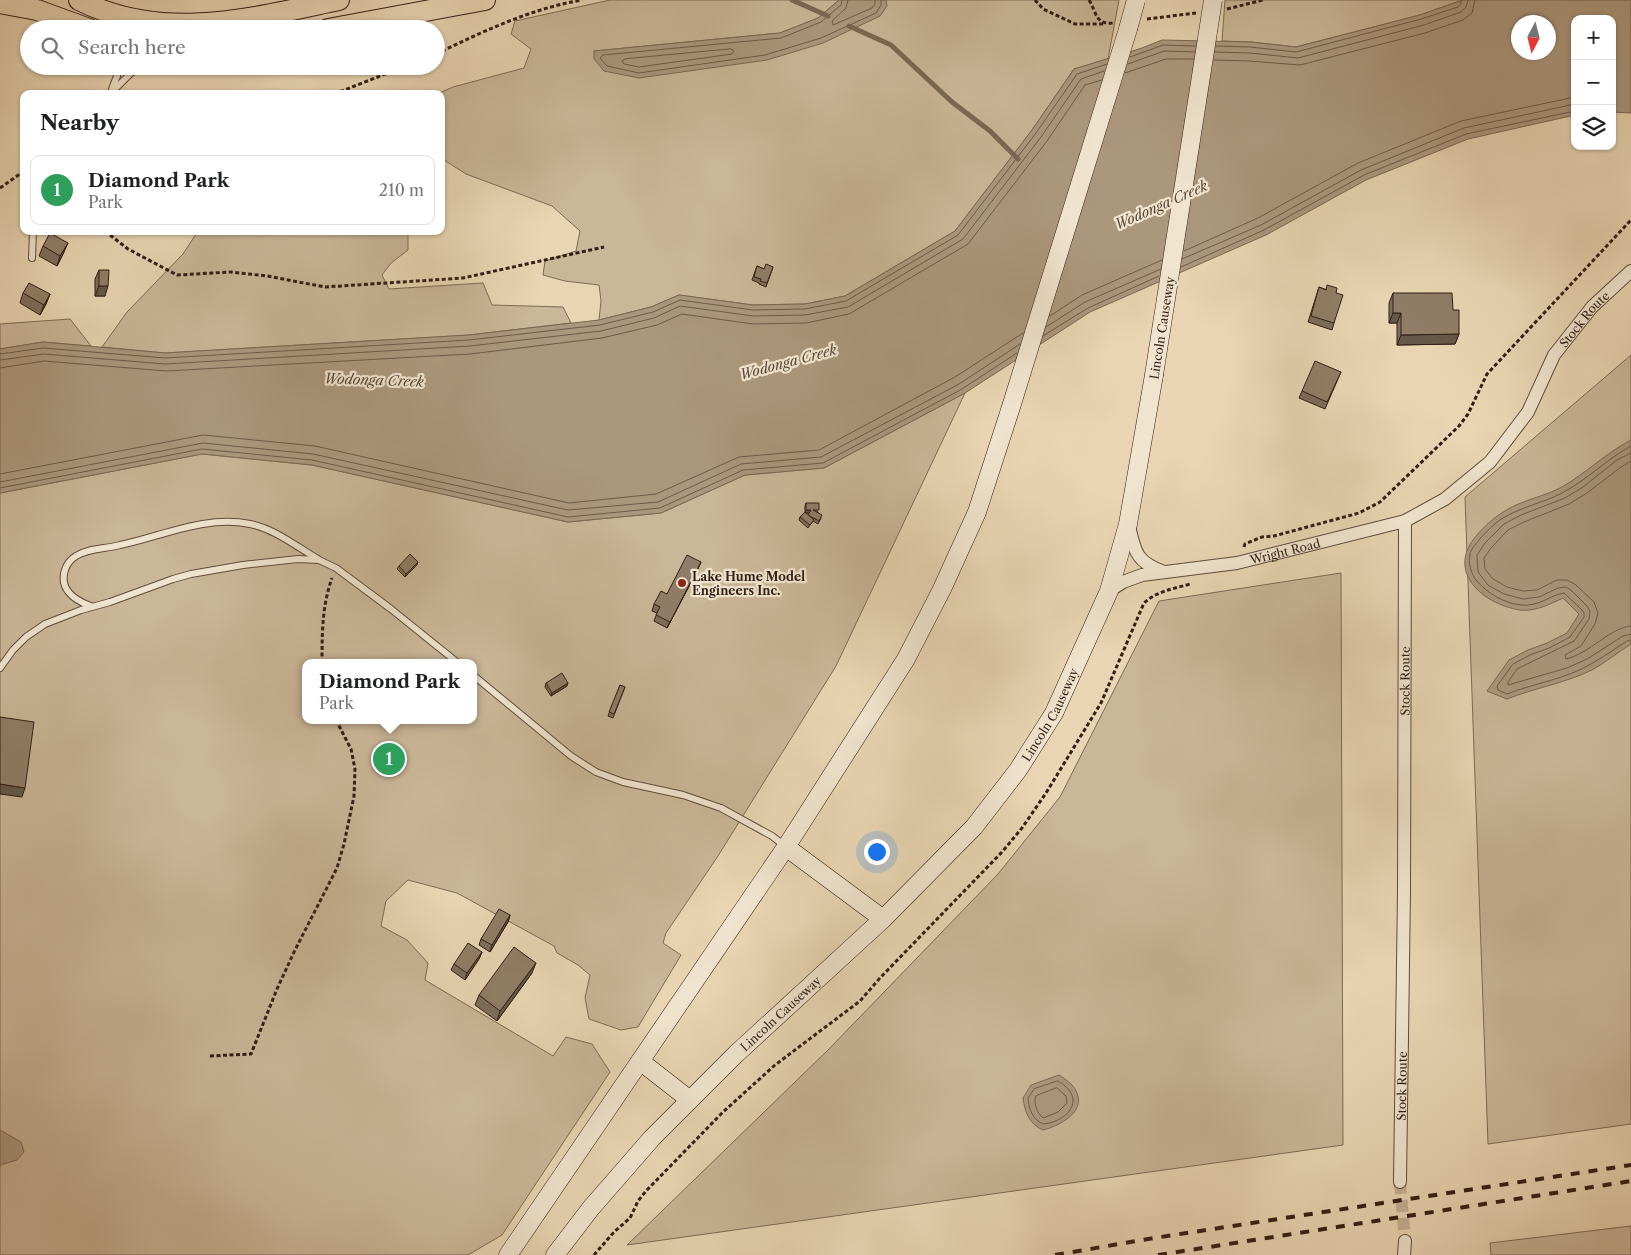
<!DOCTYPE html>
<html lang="en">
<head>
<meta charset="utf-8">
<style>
  :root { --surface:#fff; --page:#f6f6f6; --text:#202124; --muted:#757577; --line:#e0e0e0; --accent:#ea580c }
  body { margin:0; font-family:"Libre Caslon Text",serif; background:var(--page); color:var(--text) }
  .controls { position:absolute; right:15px; top:15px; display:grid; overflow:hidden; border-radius:10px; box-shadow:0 1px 4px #0004 }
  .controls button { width:45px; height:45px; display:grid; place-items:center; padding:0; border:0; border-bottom:1px solid var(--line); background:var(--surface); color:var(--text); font:25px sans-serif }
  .compass { position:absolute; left:1511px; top:15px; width:45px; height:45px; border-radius:50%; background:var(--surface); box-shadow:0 1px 4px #0004; rotate:187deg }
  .you { position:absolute; left:876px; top:851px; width:18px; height:18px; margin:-12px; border:4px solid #fff; border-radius:50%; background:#1a73e8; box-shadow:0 0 0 8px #1a73e833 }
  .badge { display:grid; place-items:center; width:32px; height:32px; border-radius:50%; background:var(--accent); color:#fff; font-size:16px; font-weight:700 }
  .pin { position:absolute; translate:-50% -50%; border:2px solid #fff; box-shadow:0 1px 5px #0006 }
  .popup { position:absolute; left:302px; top:659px; width:175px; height:65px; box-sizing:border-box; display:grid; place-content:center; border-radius:10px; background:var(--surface); filter:drop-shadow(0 1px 4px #0005); font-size:16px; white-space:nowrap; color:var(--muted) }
  .popup b { font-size:19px; color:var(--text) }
  .popup::after { content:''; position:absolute; left:50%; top:100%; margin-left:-10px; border:10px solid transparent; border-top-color:var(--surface) }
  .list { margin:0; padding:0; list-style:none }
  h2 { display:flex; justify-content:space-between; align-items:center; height:65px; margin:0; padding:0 20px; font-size:21px }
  h2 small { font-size:16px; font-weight:400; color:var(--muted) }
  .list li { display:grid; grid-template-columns:32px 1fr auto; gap:15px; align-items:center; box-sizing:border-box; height:70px; margin:0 10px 10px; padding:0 10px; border:1px solid var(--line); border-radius:10px }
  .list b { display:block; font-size:19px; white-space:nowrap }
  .list p { margin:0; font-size:16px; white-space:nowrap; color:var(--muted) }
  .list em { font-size:16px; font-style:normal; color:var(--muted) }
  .icon { flex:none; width:28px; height:28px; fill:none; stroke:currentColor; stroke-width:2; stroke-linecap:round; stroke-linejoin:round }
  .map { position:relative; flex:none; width:1631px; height:1255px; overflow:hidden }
  .search { position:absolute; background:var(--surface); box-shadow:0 1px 4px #0004; left:20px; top:20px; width:425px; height:55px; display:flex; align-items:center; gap:12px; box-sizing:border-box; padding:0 18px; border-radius:28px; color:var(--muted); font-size:19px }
  .panel { position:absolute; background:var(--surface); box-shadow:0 1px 4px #0004; left:20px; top:90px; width:425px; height:145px; border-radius:10px }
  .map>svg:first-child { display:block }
  .green { fill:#cab698; stroke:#7e6a56; fill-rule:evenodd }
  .water { fill:#ab977d; stroke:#7b6753; fill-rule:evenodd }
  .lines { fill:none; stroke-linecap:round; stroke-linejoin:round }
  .shore { stroke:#6e5a49; stroke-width:1 }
  .stream { stroke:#7b6753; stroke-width:5 }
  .minor-tunnel { stroke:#c4b093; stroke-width:12; stroke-dasharray:12 6; stroke-linecap:butt }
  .service-casing { stroke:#604c3c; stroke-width:8 }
  .minor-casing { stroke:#604c3c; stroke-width:14 }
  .secondary-casing { stroke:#321e15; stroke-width:19 }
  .primary-casing { stroke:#321e15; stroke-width:22 }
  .path { stroke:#321e15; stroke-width:3; stroke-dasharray:4 2.5; stroke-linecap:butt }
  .service { stroke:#f1e4ce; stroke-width:6 }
  .minor { stroke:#f1e4ce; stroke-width:12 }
  .secondary { stroke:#f1e4ce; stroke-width:18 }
  .primary { stroke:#e9d5b3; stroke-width:20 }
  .rail { stroke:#321e15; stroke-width:4; stroke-dasharray:9 9; stroke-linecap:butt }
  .secondary-bridge-casing { stroke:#321e15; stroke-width:19; stroke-linecap:butt }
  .secondary-bridge { stroke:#f1e4ce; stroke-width:18 }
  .wall { fill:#7d6c59; stroke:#321e15 }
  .shaded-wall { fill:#665848; stroke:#321e15 }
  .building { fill:#917d67; stroke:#321e15 }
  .poi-dot { fill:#8f2418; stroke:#f1e4ce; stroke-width:2 }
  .labels { text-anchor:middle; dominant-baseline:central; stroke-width:4.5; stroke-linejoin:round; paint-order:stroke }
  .street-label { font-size:12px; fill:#321e15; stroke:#f1e4ce }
  .poi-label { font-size:12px; font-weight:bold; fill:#321e15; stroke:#f1e4ce; text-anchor:start }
  .water-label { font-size:14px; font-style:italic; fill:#5c4839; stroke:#f1e4ce }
</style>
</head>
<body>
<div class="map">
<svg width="1631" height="1255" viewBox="0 0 1631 1255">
  <rect width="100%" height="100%" fill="#e9d5b3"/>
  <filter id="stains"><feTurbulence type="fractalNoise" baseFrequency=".004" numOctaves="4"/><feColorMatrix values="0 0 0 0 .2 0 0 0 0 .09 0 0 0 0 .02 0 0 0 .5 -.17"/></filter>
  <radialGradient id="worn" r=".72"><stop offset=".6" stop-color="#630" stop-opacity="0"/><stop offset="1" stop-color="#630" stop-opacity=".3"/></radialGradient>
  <g class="green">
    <polygon points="610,0 839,0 818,18 780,33 594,51 639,78 886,6 886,0 1119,0 1108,59 1074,69 1032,130 955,231 845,296 805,304 753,305 679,295 651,307 599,320 601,301 599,285 565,281 543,275 545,261 576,251 580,231 552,206 466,174 441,158 441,94 437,94 453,87 524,68 531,49 511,34 515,21"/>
    <polygon points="1225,0 1463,0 1420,15 1296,47 1251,42 1222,41"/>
    <polygon points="198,231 407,231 408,233 408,250 391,263 382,275 389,289 483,283 492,305 563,307 571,323 469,335 165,353 102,347 127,312 183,254"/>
    <polygon points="70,319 91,346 43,342 0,349 0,324"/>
    <polygon points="1631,355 1631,1124 1488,1144 1465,497"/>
    <path d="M965 393 836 666 718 856 666 933 663 943 681 955 638 1027 621 1030 589 1019 585 998 590 975 578 965 557 953 554 946 457 893 408 880 386 901 381 926 407 940 428 963 425 980 553 1056 566 1037 592 1044 610 1072 502 1235 468 1255H0V493L202 454 312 465 568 522 661 513 745 475 824 468ZM305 663H473V720H305Z"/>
    <polygon points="1341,573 1343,1145 627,1245 829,1049 998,874 1060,797 1159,601"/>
    <polygon points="1631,1226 1631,1255 1491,1255 1490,1243"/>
  </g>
  <g class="water">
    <polygon points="839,0 886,0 887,6 880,16 823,43 767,60 639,78 604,71 594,59 594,51 780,33 818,18"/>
    <path d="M1463 0H1631V113L1612 112V19H1575V115L1468 139 1366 180 1266 235 1090 312 965 393 824 468 745 475 661 513 568 522 312 465 202 454 0 493V349L43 342 165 353 469 335 599 320 651 307 679 295 753 305 805 304 845 296 955 231 1032 130 1074 69 1142 48 1162 40 1251 42 1296 47 1420 15ZM1518 22H1548V52H1518Z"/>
    <path d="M1631 440V644C1618 652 1605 663 1592 670 1565 683 1535 688 1507 699L1487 691 1509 660 1528 650 1547 643 1567 633 1579 614 1563 598C1550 604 1535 612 1520 610 1482 604 1445 571 1477 535 1488 522 1501 512 1516 505 1531 498 1548 495 1562 487 1586 473 1606 453 1631 440Z"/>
    <path d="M1059 1075C1065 1079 1073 1084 1076 1091 1087 1111 1060 1126 1043 1130 1029 1124 1025 1112 1023 1098L1031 1085Z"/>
    <polygon points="0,1130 21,1142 24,1152 17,1160 0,1165"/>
  </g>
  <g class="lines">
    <g class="shore">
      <polyline points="842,0 841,5 821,22 781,38 603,55 600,58 607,66 639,73 765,55 821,38 876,13 881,5 881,0"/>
      <polyline points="848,0 846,8 832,21 833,25 872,8 875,4 875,0"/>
      <polyline points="1216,46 1250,47 1296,52 1421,19 1458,7 1461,4 1461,0"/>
      <polygon points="731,49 734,51 732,54 639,67 624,64 622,61 625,59"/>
      <polyline points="1215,52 1250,53 1298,58 1424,25 1461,12 1466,7 1468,0"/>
      <polyline points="1130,57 1163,45 1196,46"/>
      <polyline points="1214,60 1249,61 1300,65 1425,33 1463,20 1472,13 1475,0"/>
      <polyline points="1128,64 1164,51 1195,52"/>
      <polyline points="1125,73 1166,59 1194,59"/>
      <polyline points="1184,251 1258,218 1358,163 1461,121 1575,97"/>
      <polyline points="1182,259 1261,225 1361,170 1464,128 1575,104"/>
      <polyline points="1181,267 1264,230 1364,175 1466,134 1575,111"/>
      <polyline points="1050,316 1082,295 1162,260"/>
      <polyline points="1046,327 1085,302 1161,269"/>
      <polyline points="1043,336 1088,308 1159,276"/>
      <polyline points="0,354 43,348 165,358 469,340 600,325 653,312 680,300 753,310 805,309 846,301 958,235 1036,133 1077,74 1107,64"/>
      <polyline points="0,360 44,354 165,364 470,346 601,331 654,318 680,306 753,316 805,315 848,307 963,239 1041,137 1081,79 1104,71"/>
      <polyline points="0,368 44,361 166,371 470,354 602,338 657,325 682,314 753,324 806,323 849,314 968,244 1047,141 1085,85 1102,80"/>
      <path d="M1631 446C1607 459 1587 480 1562 493 1543 503 1521 507 1503 518 1494 523 1472 545 1470 554 1468 562 1471 574 1476 580 1487 593 1503 603 1521 605 1539 607 1550 595 1564 593L1582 610 1584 613V617L1570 637 1549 648 1530 655 1513 664 1497 686 1498 690 1507 694C1535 683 1566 679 1591 664 1603 657 1615 649 1627 641L1631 640"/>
      <polyline points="1631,453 1617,460 1583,487 1565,498 1521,515 1504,524 1485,543 1477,555 1478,572 1488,585 1504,594 1523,599 1539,597 1558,588 1566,587 1572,591 1587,606 1590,611 1589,619 1574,641 1517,669 1508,682 1508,685 1567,668 1587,659 1623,636 1631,634"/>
      <path d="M1631 461 1621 467 1587 493 1569 504 1524 522 1508 530 1491 548 1484 558 1485 569 1493 579 1507 587 1523 591 1537 590 1557 580H1567L1576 585 1594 602 1598 613 1595 624 1581 646 1565 655 1566 659C1589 654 1611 627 1631 626"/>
      <polyline points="0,474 203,435 315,446 569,503 656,494 739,457 819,450 955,377 1023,333"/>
      <polyline points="0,482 203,443 313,454 568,510 658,502 741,464 821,457 959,384 1020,344"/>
      <polyline points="0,488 202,449 312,460 568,517 660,508 743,470 823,463 962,389 1017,353"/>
      <path d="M1058 1081C1088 1098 1068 1122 1043 1124 1032 1119 1029 1109 1028 1098L1034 1089Z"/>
      <path d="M1057 1088 1066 1096 1067 1103 1058 1112 1043 1118C1037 1113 1033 1103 1036 1096Z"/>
    </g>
    <g class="stream">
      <polyline points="792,0 828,16"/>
      <polyline points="849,26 891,45 952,102 990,131 1018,159"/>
    </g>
    <polyline class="minor-tunnel" points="1400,1182 1405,1241"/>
    <defs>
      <g id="service">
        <polyline points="112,89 117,76 118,66"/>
        <polyline points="110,94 131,73 143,66"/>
        <polyline points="32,258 33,231"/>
        <path d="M91 606C81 603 69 596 65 586 61 575 66 562 76 556 88 548 106 549 120 545 163 536 205 515 250 524 275 529 297 547 318 559"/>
        <polyline points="0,668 13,650 26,637 45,624 81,610 110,602 173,579 191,574 243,565 298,559 319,560 336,568 391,609 458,663"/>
        <polyline points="473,675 571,756 596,772 623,782 683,795 721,808 772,836 785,846"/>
      </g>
      <g id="minor">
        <path d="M1129 526C1135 552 1136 562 1164 572"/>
        <path id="s1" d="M1109 591 1123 582 1142 575 1237 563 1405 521 1445 499 1490 462 1528 412 1554 355 1592 307 1631 271"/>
        <path id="s2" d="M1400 1182 1404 891 1405 521"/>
        <polyline points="1404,1255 1405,1241"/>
      </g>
      <g id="secondary">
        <polyline points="786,847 883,919"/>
        <polyline points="640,1061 690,1100"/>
        <polyline points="508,1255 786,847 906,659 942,589 977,512 1011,407 1128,29"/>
        <path id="s3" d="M555 1255 591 1208 652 1138 736 1054 883 919 974 827 1018 770 1054 713 1109 591 1128 524 1154 375"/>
      </g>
      <g id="primary">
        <path d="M79 0C163 43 252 18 339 0"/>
        <polyline points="0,3 37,10 89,29"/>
        <polyline points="328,29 485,0"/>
      </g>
    </defs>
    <use href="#service" class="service-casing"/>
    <use href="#minor" class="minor-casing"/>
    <use href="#secondary" class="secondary-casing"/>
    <use href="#primary" class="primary-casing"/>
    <g class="path">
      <polyline points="1035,0 1043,9 1075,24 1105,24"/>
      <path d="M1089 0C1097 13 1095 25 1114 23"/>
      <polyline points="1227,9 1263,0"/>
      <polyline points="1147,19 1196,13"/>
      <path d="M436 54C484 31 530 9 582 0"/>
      <polyline points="334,94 406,66"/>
      <polyline points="0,188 24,171"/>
      <polyline points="105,231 128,249 177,275 231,272 267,276 325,287 463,278 604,247"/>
      <polyline points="1244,547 1245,544 1262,537 1274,536 1359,513 1380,502 1459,426 1468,414 1487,374 1631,220"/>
      <path d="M322 663C322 633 322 606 332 578"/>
      <polyline points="210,1056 251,1054 277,989 295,950 337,868 344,844 354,796 355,769 351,749 336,720"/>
      <path d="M594 1255 614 1232 630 1218 638 1201 646 1191 722 1113 775 1065 860 1001 880 978 1002 852 1022 828 1046 793 1101 703 1144 603C1157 591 1173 589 1190 584"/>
    </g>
    <use href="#service" class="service"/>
    <use href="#minor" class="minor"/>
    <use href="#secondary" class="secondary"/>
    <use href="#primary" class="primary"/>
    <g class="rail">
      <polyline points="1055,1255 1154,1238 1631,1165"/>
      <polyline points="1158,1255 1631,1181"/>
    </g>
    <defs>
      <g id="secondary-bridge">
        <polyline points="1128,29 1136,0"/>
        <polyline points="1154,375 1213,0"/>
      </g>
    </defs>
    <use href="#secondary-bridge" class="secondary-bridge-casing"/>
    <use href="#secondary-bridge" class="secondary-bridge"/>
  </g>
  <g class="wall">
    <polygon points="43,246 64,252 57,266 39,256"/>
    <polygon points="757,266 764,269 773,267 766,287 759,284 759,283 752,280"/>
    <polygon points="99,270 105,296 95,296 95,279"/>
    <polygon points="1319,287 1336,293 1334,323 1332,330 1308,322"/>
    <polygon points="23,293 50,294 46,304 40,315 20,303"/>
    <polygon points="1393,293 1453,310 1459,334 1455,344 1397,345 1397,323 1389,323 1389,303"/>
    <polygon points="1341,372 1325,409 1299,398 1302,391"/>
    <polygon points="806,503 818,512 821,518 818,524 813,521 808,528 799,520 800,517 805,512 805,506"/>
    <polygon points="417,565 405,577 397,569 399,566"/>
    <polygon points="698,569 667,628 654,621 657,613 652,611 654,604"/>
    <polygon points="546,683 567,686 551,696 545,687"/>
    <polygon points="620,685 625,687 613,718 608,716"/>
    <polygon points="510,915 508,922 490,952 479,945 481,939"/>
    <polygon points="482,952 479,959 465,980 451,970 454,964"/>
    <polygon points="532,973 497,1021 475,1005 479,995"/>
  </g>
  <g class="shaded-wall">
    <polygon points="68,243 64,252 57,266 60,256"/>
    <polygon points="99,286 108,286 105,296 95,296"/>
    <polygon points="50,294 46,304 40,315 44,305"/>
    <polygon points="1393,313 1401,313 1397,323 1389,323"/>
    <polygon points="1459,334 1455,344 1397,345 1401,335"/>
    <polygon points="806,510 811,510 810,513 805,513"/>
    <polygon points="418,562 417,565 405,577 406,574"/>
    <polygon points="701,562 698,569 667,628 670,622"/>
    <polygon points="568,683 567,686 551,696 552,693"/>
    <polygon points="0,784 25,788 22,797 0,794"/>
    <polygon points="510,915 508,922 490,952 492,945"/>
    <polygon points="482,952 479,959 465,980 467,973"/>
    <polygon points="536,963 532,973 497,1021 500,1011"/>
  </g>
  <g class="building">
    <polygon points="50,233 68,243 60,256 43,246"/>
    <polygon points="766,264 773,267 767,283 760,281 761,279 754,277 757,266 764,269"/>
    <polygon points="99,270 109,270 108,286 99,286"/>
    <polygon points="29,283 50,294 44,305 23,293"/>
    <polygon points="1327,285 1337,288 1336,293 1343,295 1334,323 1311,316 1319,287 1326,290"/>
    <polygon points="1393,293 1452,293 1453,310 1459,310 1459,334 1401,335 1401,313 1393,313"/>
    <polygon points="1315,361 1341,372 1327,402 1302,391"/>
    <polygon points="806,503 819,503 819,510 813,510 822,515 819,521 808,515 811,510 806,510"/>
    <polygon points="805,512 814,520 810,525 800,517"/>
    <polygon points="410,554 418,562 406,574 399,566"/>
    <polygon points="687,555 701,562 670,622 656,615 660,607 654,604 661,591 667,594"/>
    <polygon points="562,673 568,683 552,693 546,683"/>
    <polygon points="620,685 625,687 614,714 609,712"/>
    <polygon points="0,717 34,722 25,788 0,784"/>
    <polygon points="499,909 510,915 492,945 481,939"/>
    <polygon points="468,943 482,952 467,973 454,964"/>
    <polygon points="514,947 536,963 500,1011 479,995"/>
  </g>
  <circle class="poi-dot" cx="682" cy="583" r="5"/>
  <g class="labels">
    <g class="street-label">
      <text stroke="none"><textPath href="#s1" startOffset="582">Stock Route</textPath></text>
      <text transform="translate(1162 328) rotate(-81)">Lincoln Causeway</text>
      <text stroke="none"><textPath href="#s1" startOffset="182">Wright Road</textPath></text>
      <text stroke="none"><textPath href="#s2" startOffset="501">Stock Route</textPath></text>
      <text stroke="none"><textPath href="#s3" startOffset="736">Lincoln Causeway</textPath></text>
      <text stroke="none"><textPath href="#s3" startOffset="331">Lincoln Causeway</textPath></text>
      <text stroke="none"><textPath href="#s2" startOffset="96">Stock Route</textPath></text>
    </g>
    <g class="poi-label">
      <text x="692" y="576">Lake Hume Model<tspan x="692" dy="14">Engineers Inc.</tspan></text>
    </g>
    <g class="water-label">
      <text transform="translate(1161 205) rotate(-24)">Wodonga Creek</text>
      <text transform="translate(788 362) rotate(-15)">Wodonga Creek</text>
      <text transform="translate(374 380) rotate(2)">Wodonga Creek</text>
    </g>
  </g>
  <rect width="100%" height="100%" filter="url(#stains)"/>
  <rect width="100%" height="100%" fill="url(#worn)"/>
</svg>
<div class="controls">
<button>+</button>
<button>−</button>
<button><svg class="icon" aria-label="layers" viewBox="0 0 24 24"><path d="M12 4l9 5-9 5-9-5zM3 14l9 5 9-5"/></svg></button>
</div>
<svg class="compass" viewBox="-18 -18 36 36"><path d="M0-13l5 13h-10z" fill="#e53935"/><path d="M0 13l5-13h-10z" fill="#757577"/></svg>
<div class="you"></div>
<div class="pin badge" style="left:389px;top:759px;background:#2e9e5b">1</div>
<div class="popup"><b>Diamond Park</b>Park</div>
<div class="search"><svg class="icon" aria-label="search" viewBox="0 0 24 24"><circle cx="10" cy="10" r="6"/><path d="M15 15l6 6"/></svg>Search here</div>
<section class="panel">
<h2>Nearby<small></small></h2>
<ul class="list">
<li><span class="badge" style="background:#2e9e5b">1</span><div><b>Diamond Park</b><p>Park</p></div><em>210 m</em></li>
</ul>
</section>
</div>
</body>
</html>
